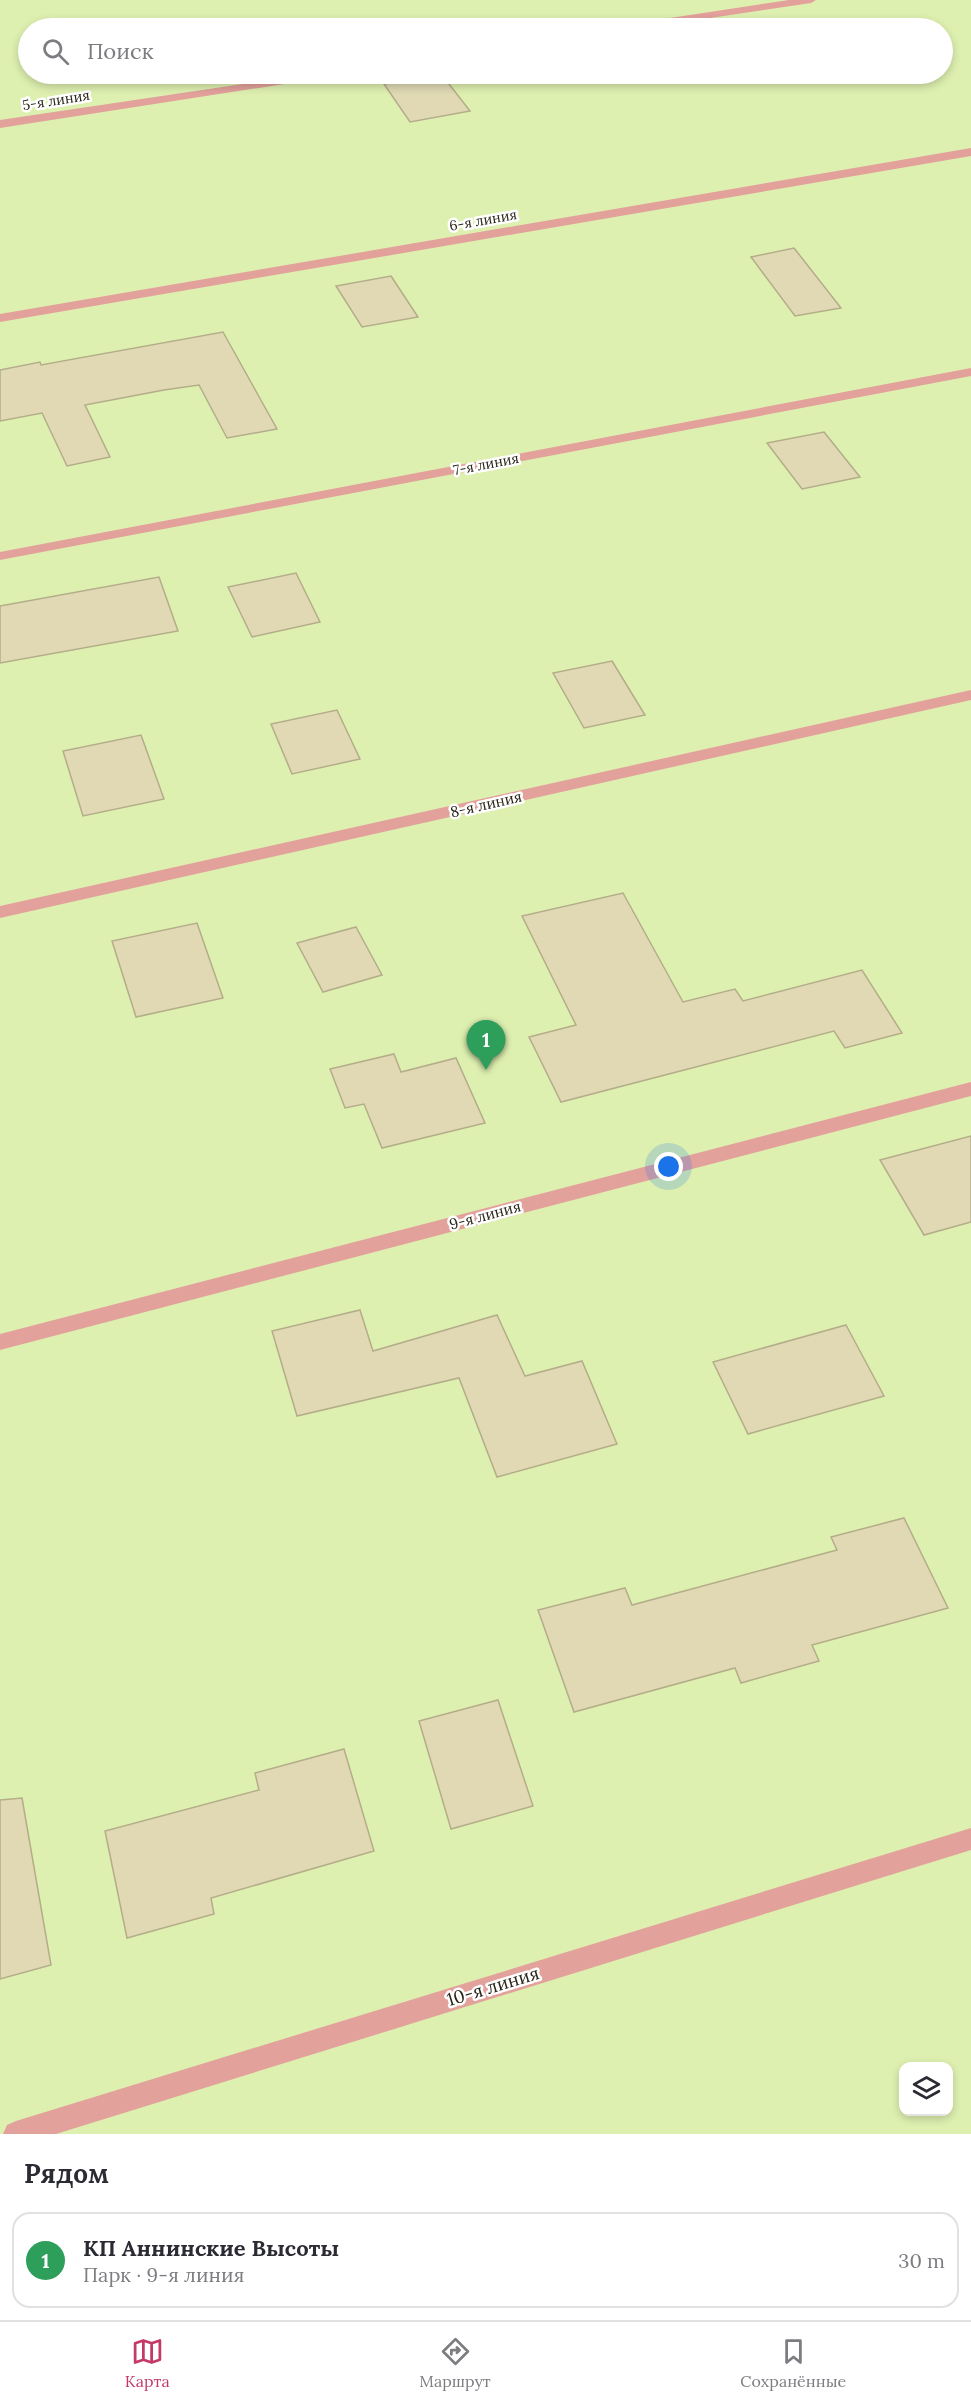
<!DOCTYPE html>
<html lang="ru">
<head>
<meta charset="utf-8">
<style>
  :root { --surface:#fff; --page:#f7f7f7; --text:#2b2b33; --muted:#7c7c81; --line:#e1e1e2; --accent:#c4386a }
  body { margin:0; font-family:Lora,serif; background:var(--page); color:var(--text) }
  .controls { position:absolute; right:18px; bottom:18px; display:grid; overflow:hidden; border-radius:12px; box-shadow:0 3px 9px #0003 }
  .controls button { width:54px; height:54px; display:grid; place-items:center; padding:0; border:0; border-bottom:2px solid var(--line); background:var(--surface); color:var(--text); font:30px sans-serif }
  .you { position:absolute; left:669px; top:1167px; width:21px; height:21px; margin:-15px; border:4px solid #fff; border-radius:50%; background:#1a73e8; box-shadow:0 0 0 9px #1a73e833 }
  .badge { display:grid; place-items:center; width:39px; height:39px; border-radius:50%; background:var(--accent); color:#fff; font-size:20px; font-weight:700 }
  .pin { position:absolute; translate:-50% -50px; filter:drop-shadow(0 2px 3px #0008) }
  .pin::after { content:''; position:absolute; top:32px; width:21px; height:18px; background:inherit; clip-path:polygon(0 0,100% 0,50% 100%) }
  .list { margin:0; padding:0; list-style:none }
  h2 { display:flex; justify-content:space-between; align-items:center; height:78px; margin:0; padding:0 24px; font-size:26px }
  h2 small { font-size:20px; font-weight:400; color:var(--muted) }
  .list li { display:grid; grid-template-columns:39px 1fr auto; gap:18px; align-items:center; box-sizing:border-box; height:96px; margin:0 12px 12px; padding:0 12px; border:2px solid var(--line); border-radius:18px }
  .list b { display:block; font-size:22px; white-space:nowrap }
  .list p { margin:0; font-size:20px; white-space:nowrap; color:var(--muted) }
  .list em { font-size:20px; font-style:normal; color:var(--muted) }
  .icon { flex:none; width:33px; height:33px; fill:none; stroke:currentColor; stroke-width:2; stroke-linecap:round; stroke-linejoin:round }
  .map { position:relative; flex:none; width:971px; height:2134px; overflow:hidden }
  .search { position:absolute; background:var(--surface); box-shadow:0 3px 9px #0003; left:18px; right:18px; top:18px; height:66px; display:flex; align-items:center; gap:15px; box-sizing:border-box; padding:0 21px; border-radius:33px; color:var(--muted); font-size:22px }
  .sheet { height:186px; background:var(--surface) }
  nav { display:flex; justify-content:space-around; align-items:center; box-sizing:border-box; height:84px; border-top:2px solid var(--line); background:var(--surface); font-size:16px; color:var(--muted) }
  nav a { display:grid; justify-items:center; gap:3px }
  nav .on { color:var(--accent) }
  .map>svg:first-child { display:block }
  .green { fill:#def0b0; fill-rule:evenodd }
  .building { fill:#e0d9b4; stroke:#b4ad89; stroke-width:1.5 }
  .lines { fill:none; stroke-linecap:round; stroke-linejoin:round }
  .minor { fill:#e3a19c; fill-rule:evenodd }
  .labels { text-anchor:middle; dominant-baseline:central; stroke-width:5; stroke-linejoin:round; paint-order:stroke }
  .far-street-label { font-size:14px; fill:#292618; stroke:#fff }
  .street-label { font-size:15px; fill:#292618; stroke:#fff }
  .near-street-label { font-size:18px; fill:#292618; stroke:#fff }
</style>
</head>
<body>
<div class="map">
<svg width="971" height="2134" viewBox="0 0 971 2134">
  <rect width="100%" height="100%" fill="#fdf9e2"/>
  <path class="green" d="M0 0H971V2134H0ZM28 28H942V74H28ZM904 2066H948V2112H904Z"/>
  <g class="building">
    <polygon points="442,75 470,111 410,122 384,84"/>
    <polygon points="794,248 841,308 795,316 751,257"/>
    <polygon points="391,276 418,317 362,327 336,286"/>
    <polygon points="223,332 277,429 227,438 199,385 164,390 85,405 110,457 67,466 42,413 0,421 0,370 40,362 41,365"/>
    <polygon points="824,432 860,477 802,489 767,443"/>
    <polygon points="296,573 320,622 252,637 228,587"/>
    <polygon points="159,577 178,631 0,663 0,606"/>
    <polygon points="612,661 645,715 584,728 553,673"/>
    <polygon points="337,710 360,759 292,774 271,724"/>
    <polygon points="141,735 164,799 83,816 63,751"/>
    <polygon points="623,893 683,1002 735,989 743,1001 862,970 902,1033 845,1048 834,1031 561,1102 529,1037 576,1025 522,916"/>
    <polygon points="197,923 223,998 136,1017 112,941"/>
    <polygon points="356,927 382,975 323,992 297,943"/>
    <polygon points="394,1054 401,1072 456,1058 485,1123 382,1148 364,1104 345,1108 330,1069"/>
    <polygon points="971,1136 971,1222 924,1235 880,1160"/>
    <polygon points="360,1310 373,1351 497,1315 525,1376 582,1361 617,1444 497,1477 459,1378 297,1416 272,1331"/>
    <polygon points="846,1325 884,1396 748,1434 713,1362"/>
    <polygon points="904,1518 948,1608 812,1645 819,1661 741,1683 735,1668 574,1712 538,1610 625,1588 632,1605 837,1550 831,1537"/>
    <polygon points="498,1700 533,1806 451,1829 419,1721"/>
    <polygon points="344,1749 374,1851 211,1898 214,1914 127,1938 105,1831 259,1790 255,1773"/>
    <polygon points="22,1798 51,1965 0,1979 0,1800"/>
  </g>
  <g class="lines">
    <g class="minor">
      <polygon points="789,0 816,0 811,3 643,28 618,28 624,25"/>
      <polygon points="310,74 335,74 329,77 0,128 0,120"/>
      <polygon points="971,148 971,156 0,322 0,314"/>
      <polygon points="971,368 971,376 0,560 0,552"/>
      <polygon points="971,690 971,700 0,918 0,906"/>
      <polygon points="971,1082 971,1096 0,1350 0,1334"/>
      <polygon points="971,1828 971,1850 56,2134 3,2134 7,2125 16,2121"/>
    </g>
  </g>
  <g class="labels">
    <g class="far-street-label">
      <text transform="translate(56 100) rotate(-9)">5-я линия</text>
      <text transform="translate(483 220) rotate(-10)">6-я линия</text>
      <text transform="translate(486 464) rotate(-11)">7-я линия</text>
    </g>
    <g class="street-label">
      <text transform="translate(486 804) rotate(-13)">8-я линия</text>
      <text transform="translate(485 1215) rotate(-15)">9-я линия</text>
    </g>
    <g class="near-street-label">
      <text transform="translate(493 1986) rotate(-17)">10-я линия</text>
    </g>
  </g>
</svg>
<div class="controls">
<button><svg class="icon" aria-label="layers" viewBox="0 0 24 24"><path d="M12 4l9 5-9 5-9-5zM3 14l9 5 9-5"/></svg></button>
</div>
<div class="you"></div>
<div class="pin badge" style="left:486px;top:1070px;background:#2e9e5b">1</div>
<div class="search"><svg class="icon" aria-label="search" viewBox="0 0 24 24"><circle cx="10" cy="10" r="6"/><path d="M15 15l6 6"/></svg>Поиск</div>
</div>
<section class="sheet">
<h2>Рядом<small></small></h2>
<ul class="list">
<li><span class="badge" style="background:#2e9e5b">1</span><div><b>КП Аннинские Высоты</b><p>Парк · 9-я линия</p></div><em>30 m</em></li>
</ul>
</section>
<nav>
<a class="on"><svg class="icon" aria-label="map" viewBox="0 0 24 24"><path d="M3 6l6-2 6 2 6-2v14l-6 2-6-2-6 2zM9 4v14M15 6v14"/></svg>Карта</a>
<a><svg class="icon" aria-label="directions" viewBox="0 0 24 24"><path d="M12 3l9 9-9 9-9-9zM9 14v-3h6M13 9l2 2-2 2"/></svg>Маршрут</a>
<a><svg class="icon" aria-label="saved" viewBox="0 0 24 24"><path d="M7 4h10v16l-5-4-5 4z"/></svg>Сохранённые</a>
</nav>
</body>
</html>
